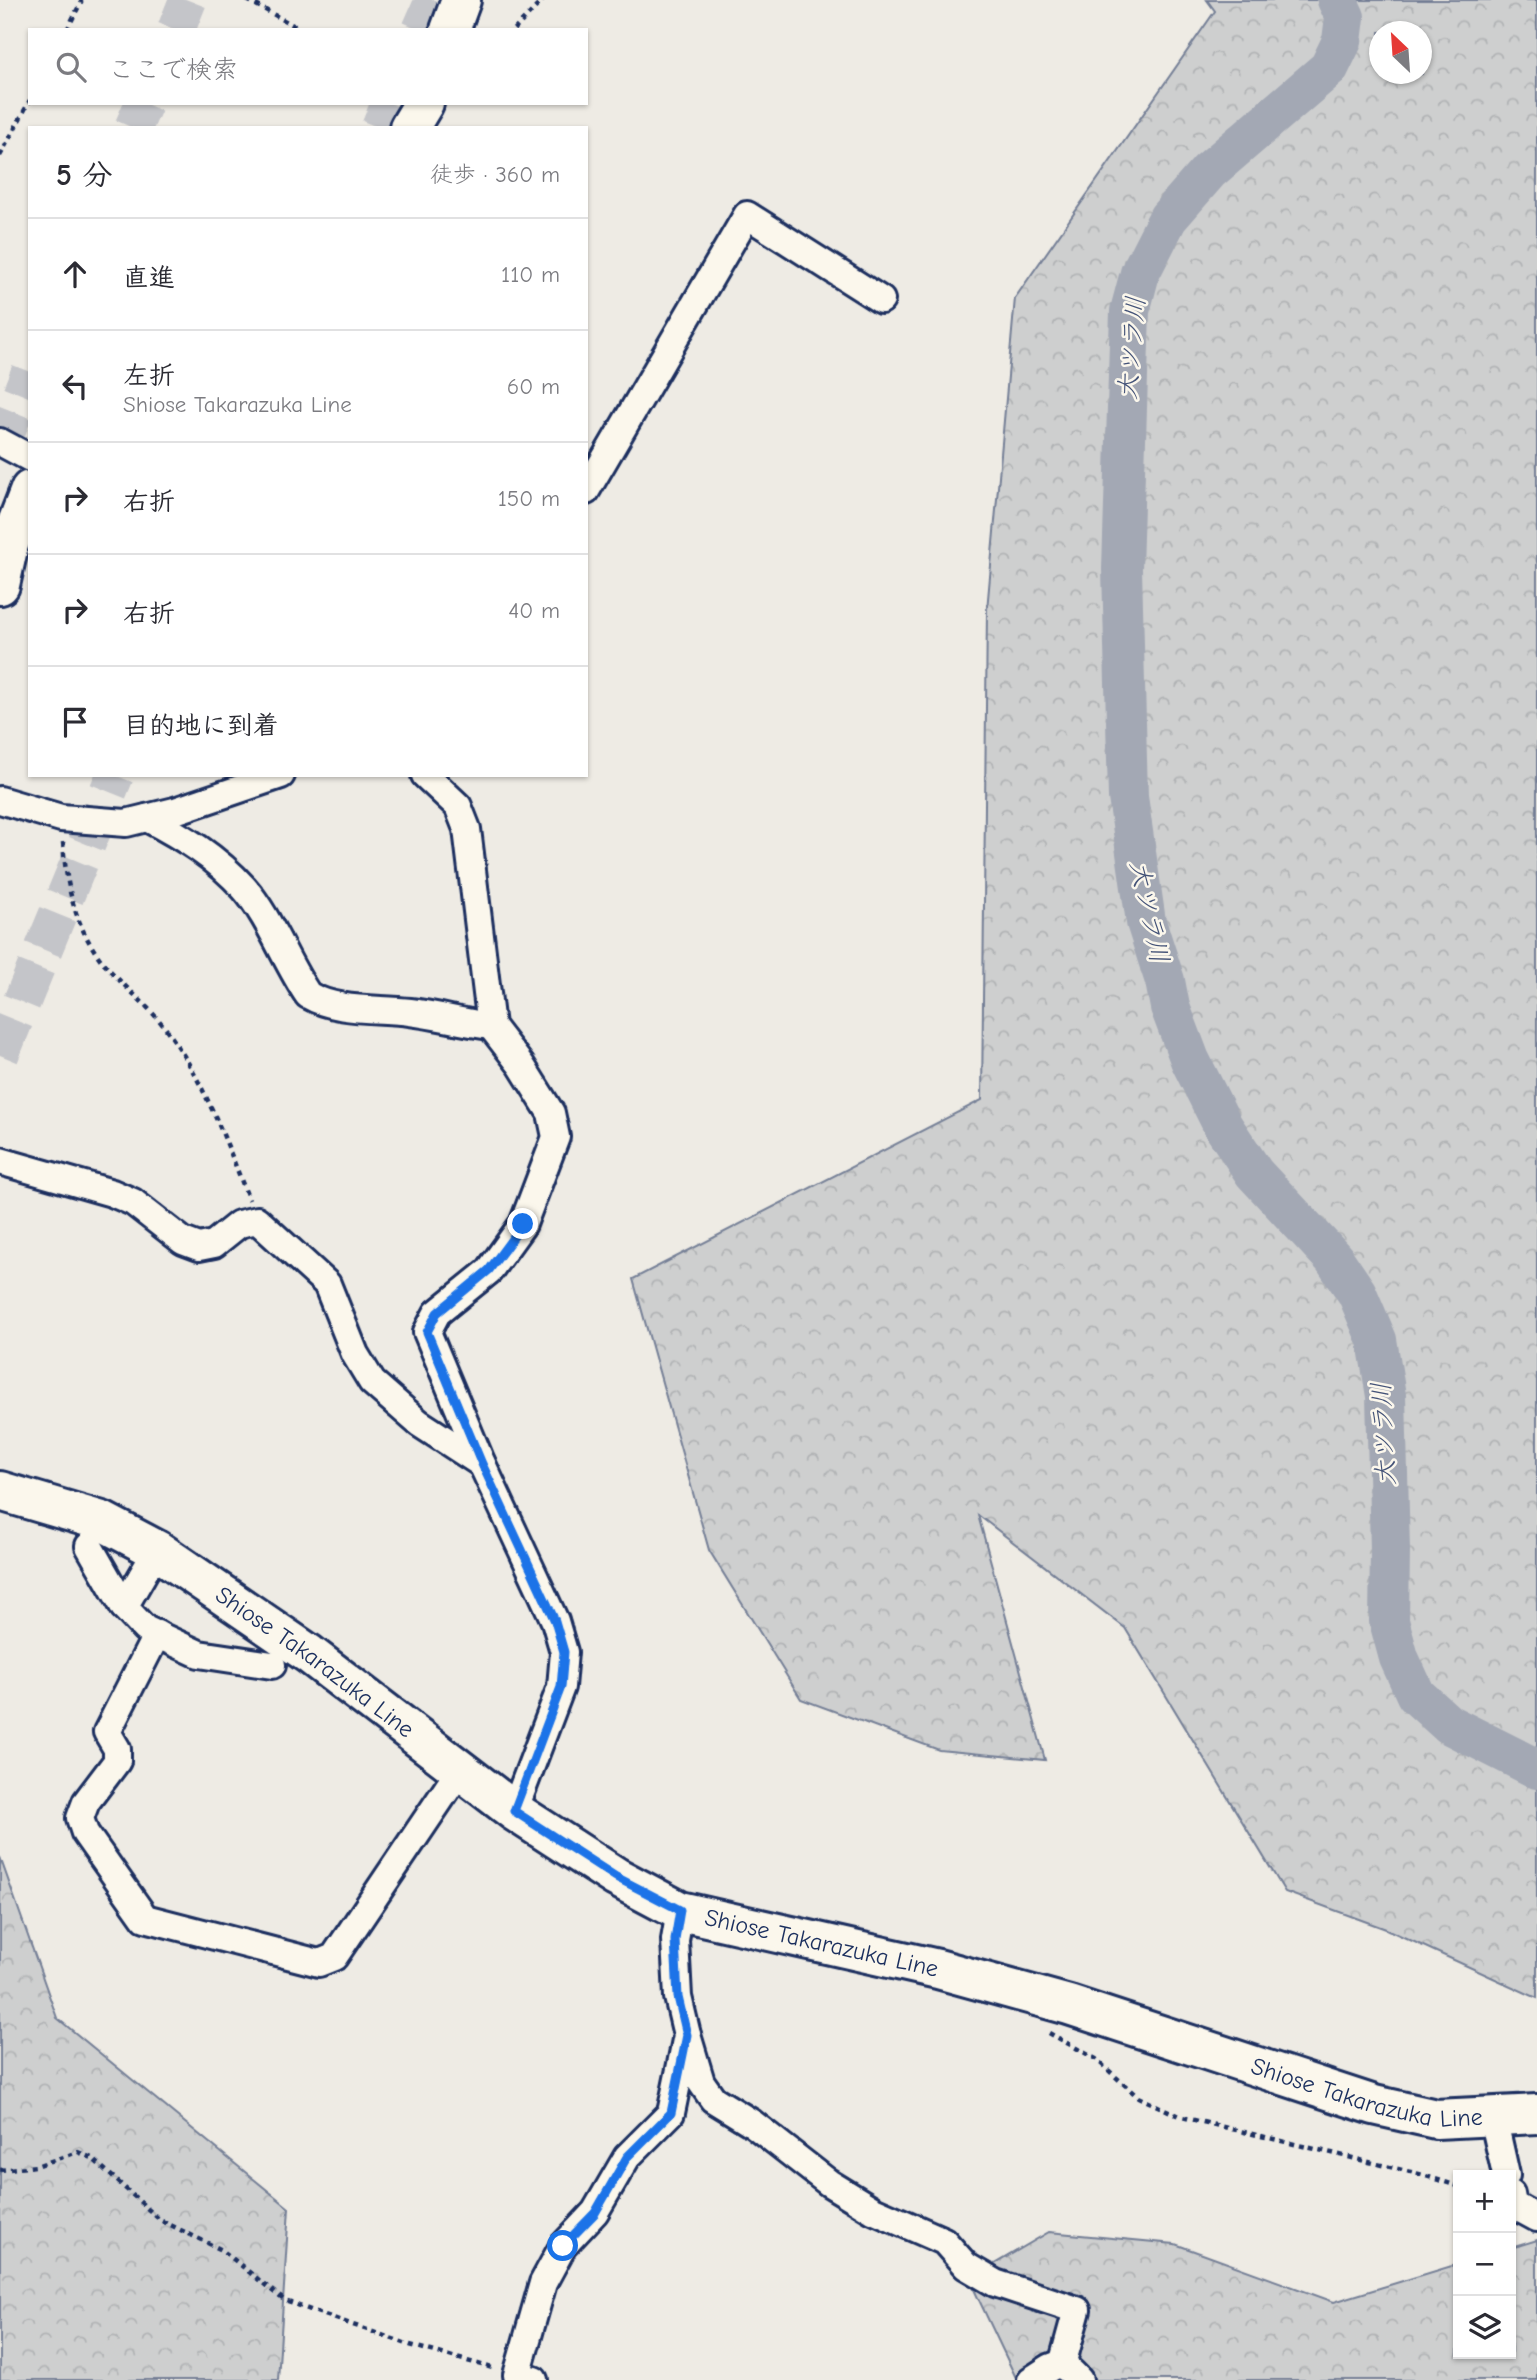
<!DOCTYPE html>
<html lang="ja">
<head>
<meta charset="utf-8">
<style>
  :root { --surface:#fff; --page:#f7f7f7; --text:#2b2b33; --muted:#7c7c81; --line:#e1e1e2 }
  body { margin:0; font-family:"Comic Neue","Klee One",sans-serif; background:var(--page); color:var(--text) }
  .controls { position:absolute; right:21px; bottom:21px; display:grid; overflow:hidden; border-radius:0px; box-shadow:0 2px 5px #0004 }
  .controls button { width:63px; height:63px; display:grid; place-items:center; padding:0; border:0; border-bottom:2px solid var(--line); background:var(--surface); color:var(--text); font:35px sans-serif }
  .compass { position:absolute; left:1369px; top:21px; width:63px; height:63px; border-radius:50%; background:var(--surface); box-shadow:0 2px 5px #0004; rotate:335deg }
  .stop { position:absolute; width:21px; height:21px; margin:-16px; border:5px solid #1a73e8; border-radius:50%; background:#fff }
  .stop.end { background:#1a73e8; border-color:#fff; box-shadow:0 2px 7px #0008 }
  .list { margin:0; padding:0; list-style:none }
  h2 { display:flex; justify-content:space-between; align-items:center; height:91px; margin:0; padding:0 28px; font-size:30px }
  h2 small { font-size:23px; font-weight:400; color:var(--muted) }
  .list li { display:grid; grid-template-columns:46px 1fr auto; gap:21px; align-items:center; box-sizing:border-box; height:112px; padding:0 28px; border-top:2px solid var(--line) }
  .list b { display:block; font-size:26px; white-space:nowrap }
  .list p { margin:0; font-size:23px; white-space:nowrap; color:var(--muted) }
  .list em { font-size:23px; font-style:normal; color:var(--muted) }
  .icon { flex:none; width:38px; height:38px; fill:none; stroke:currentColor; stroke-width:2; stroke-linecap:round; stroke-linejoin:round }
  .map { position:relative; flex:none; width:1537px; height:2380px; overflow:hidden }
  .search { position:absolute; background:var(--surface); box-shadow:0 2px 5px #0004; left:28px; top:28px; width:560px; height:77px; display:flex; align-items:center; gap:18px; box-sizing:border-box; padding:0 24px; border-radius:0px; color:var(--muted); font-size:26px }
  .panel { position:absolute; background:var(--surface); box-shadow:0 2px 5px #0004; left:28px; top:126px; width:560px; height:651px; border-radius:0px }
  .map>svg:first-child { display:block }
  .forest { fill:url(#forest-crowns); stroke:#747f96; stroke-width:2; fill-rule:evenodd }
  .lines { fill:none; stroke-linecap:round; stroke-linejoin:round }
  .river { stroke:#a3a8b4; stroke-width:40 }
  .highway-tunnel { stroke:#c4c5c9; stroke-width:38; stroke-dasharray:38 19; stroke-linecap:butt }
  .street-casing { stroke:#1b2f5e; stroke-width:32 }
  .secondary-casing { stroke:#1b2f5e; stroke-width:44 }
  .primary-casing { stroke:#1b2f5e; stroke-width:44 }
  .path { stroke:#1b2f5e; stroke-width:4.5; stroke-dasharray:5 5; stroke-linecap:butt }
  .street { stroke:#fbf7ec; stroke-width:26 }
  .secondary { stroke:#fbf7ec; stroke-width:38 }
  .primary { stroke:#fbf7ec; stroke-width:38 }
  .route { stroke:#1a73e8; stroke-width:9 }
  .labels { text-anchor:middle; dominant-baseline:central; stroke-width:5; stroke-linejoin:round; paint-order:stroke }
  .street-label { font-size:24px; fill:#1b2f5e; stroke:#fbf7ec }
  .water-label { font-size:26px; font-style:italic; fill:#445378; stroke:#fbf7ec }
</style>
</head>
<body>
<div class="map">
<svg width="1537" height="2380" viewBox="0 0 1537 2380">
  <defs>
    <pattern id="forest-crowns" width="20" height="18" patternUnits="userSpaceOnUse" patternTransform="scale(1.75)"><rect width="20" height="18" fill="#cecfcf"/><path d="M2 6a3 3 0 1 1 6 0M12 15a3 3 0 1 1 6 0" fill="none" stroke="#b0b2b4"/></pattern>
  </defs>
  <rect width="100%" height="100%" fill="#eeebe4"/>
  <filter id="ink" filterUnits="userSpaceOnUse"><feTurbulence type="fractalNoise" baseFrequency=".0143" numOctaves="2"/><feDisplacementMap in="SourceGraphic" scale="14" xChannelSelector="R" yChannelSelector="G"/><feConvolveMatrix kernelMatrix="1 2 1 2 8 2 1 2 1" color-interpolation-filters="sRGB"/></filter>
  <g filter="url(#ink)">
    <g class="forest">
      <path d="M1207 0H1537V1998L1386 1929 1285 1892 1125 1628 978 1515 1045 1760 939 1750 801 1699 709 1550 633 1279 982 1100 987 610 1015 298 1215 11ZM1380 32H1422V74H1380Z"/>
      <polygon points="0,1857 57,2018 289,2208 278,2380 0,2380"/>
      <polygon points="1049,2232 1175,2244 1334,2302 1458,2264 1458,2354 1511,2354 1511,2248 1537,2240 1537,2380 1017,2380 969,2279"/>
    </g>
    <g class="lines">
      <polyline class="river" points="1337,0 1345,17 1342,41 1329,68 1209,171 1168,218 1140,273 1130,311 1122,569 1128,797 1146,922 1165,981 1170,1007 1190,1060 1223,1126 1254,1173 1334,1259 1357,1293 1377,1340 1386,1396 1390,1550 1389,1621 1399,1658 1416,1695 1448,1724 1537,1769"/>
      <g class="highway-tunnel">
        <polyline points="176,30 188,0"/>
        <polyline points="421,30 434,0"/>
        <polyline points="133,128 144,103"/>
        <polyline points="380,128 390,103"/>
        <polyline points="0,447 30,372"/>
        <polyline points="0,1055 115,775"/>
      </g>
      <defs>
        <g id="street">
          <polyline points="0,442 30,458"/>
          <polyline points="586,491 747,215 881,300"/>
          <polyline points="425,775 458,806 467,829 491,1026 521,1065 551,1113 556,1137 523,1224 489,1271 437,1313 427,1332 482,1464 555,1621 564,1652 561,1687 514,1811"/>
          <polyline points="0,800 61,818 126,823 175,811 281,775"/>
          <path d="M147 818C183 837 216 857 244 888 269 916 286 963 308 995 337 1012 377 1008 410 1012 437 1015 463 1023 491 1026"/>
          <polyline points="0,1161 112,1193 133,1202 183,1241 199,1247 214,1244 239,1224 257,1220 327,1284 355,1354 372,1382 419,1423 482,1464"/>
          <polyline points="89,1546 124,1607 145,1629 199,1654 272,1665"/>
          <polyline points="124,1607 157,1550"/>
          <polyline points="157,1634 107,1732 117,1749 117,1761 86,1802 80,1818 85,1833 145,1918 319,1963 334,1957 460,1770"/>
          <polyline points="687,2035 701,2082 713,2099 752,2123 829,2183 873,2210 944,2241 966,2266 995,2283 1077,2310 1062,2365"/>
          <polyline points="1493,2117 1506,2175"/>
          <polyline points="1511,2194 1513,2205 1537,2218"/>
          <polyline points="534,2380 517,2375 543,2283 563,2246 595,2212 627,2157 671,2113 687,2035 678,1997 675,1940 680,1911"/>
          <path d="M1031 2380C1056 2365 1057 2356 1079 2380"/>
        </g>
        <g id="secondary">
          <polyline points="450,30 461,0"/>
          <polyline points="409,128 424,103"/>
          <polyline points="0,585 9,544 30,490"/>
        </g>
        <g id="primary">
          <path id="s1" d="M0 1491 102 1521 157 1550 309 1654 514 1811 616 1877 680 1911 938 1969 1069 2005 1374 2105 1436 2119 1537 2114"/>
        </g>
      </defs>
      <use href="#street" class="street-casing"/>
      <use href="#secondary" class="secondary-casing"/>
      <use href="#primary" class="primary-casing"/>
      <g class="path">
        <polyline points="247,0 302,30"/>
        <polyline points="67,30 82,0"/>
        <polyline points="514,30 543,0"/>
        <polyline points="0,156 30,100"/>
        <path d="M63 842C66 887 76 931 106 966 127 990 153 1009 171 1036 206 1086 227 1144 249 1200"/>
        <polyline points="1049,2033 1096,2059 1138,2097 1182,2117 1419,2174 1458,2186"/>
        <polyline points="0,2170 36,2166 78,2152 92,2158 160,2220 222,2250 285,2301 410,2345 496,2369"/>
      </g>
      <use href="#street" class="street"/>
      <use href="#secondary" class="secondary"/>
      <use href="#primary" class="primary"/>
    </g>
  </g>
  <g class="lines" filter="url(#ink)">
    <polyline class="route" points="523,1224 489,1270 437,1313 427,1332 482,1464 555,1621 564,1652 561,1687 514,1811 616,1877 680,1910 675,1940 678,1997 687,2035 671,2113 627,2157 595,2213 563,2246"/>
  </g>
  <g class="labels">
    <g class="street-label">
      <text stroke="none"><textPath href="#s1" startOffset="362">Shiose Takarazuka Line</textPath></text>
      <text stroke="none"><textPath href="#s1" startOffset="950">Shiose Takarazuka Line</textPath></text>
      <text stroke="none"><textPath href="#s1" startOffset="1517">Shiose Takarazuka Line</textPath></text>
    </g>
    <g class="water-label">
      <text transform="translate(1132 348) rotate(-85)">大ツラ川</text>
      <text transform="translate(1149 912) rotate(78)">大ツラ川</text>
      <text transform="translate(1384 1434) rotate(-93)">大ツラ川</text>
    </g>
  </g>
</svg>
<div class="controls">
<button>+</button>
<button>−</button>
<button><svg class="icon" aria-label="layers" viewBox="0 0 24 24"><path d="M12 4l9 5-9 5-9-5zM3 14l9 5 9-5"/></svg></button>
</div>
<svg class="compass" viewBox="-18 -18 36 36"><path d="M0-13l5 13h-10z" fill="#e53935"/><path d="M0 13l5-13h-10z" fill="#7c7c81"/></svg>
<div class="stop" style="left:563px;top:2246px"></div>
<div class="stop end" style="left:523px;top:1224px"></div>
<div class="search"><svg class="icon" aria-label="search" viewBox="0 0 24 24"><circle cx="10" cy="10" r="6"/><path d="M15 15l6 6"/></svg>ここで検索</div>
<section class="panel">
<h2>5 分<small>徒歩 · 360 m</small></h2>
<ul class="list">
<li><svg class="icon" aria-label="ahead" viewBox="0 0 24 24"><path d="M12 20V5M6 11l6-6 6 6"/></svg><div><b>直進</b></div><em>110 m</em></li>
<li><svg class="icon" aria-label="left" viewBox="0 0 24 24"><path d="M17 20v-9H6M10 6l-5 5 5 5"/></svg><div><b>左折</b><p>Shiose Takarazuka Line</p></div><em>60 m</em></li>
<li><svg class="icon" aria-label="right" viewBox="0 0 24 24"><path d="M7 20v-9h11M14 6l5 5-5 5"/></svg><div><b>右折</b></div><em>150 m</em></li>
<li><svg class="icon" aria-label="right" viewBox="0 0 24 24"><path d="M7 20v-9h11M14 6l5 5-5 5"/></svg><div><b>右折</b></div><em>40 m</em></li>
<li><svg class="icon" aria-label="arrive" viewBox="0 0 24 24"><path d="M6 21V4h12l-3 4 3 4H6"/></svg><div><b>目的地に到着</b></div></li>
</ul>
</section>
</div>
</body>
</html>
